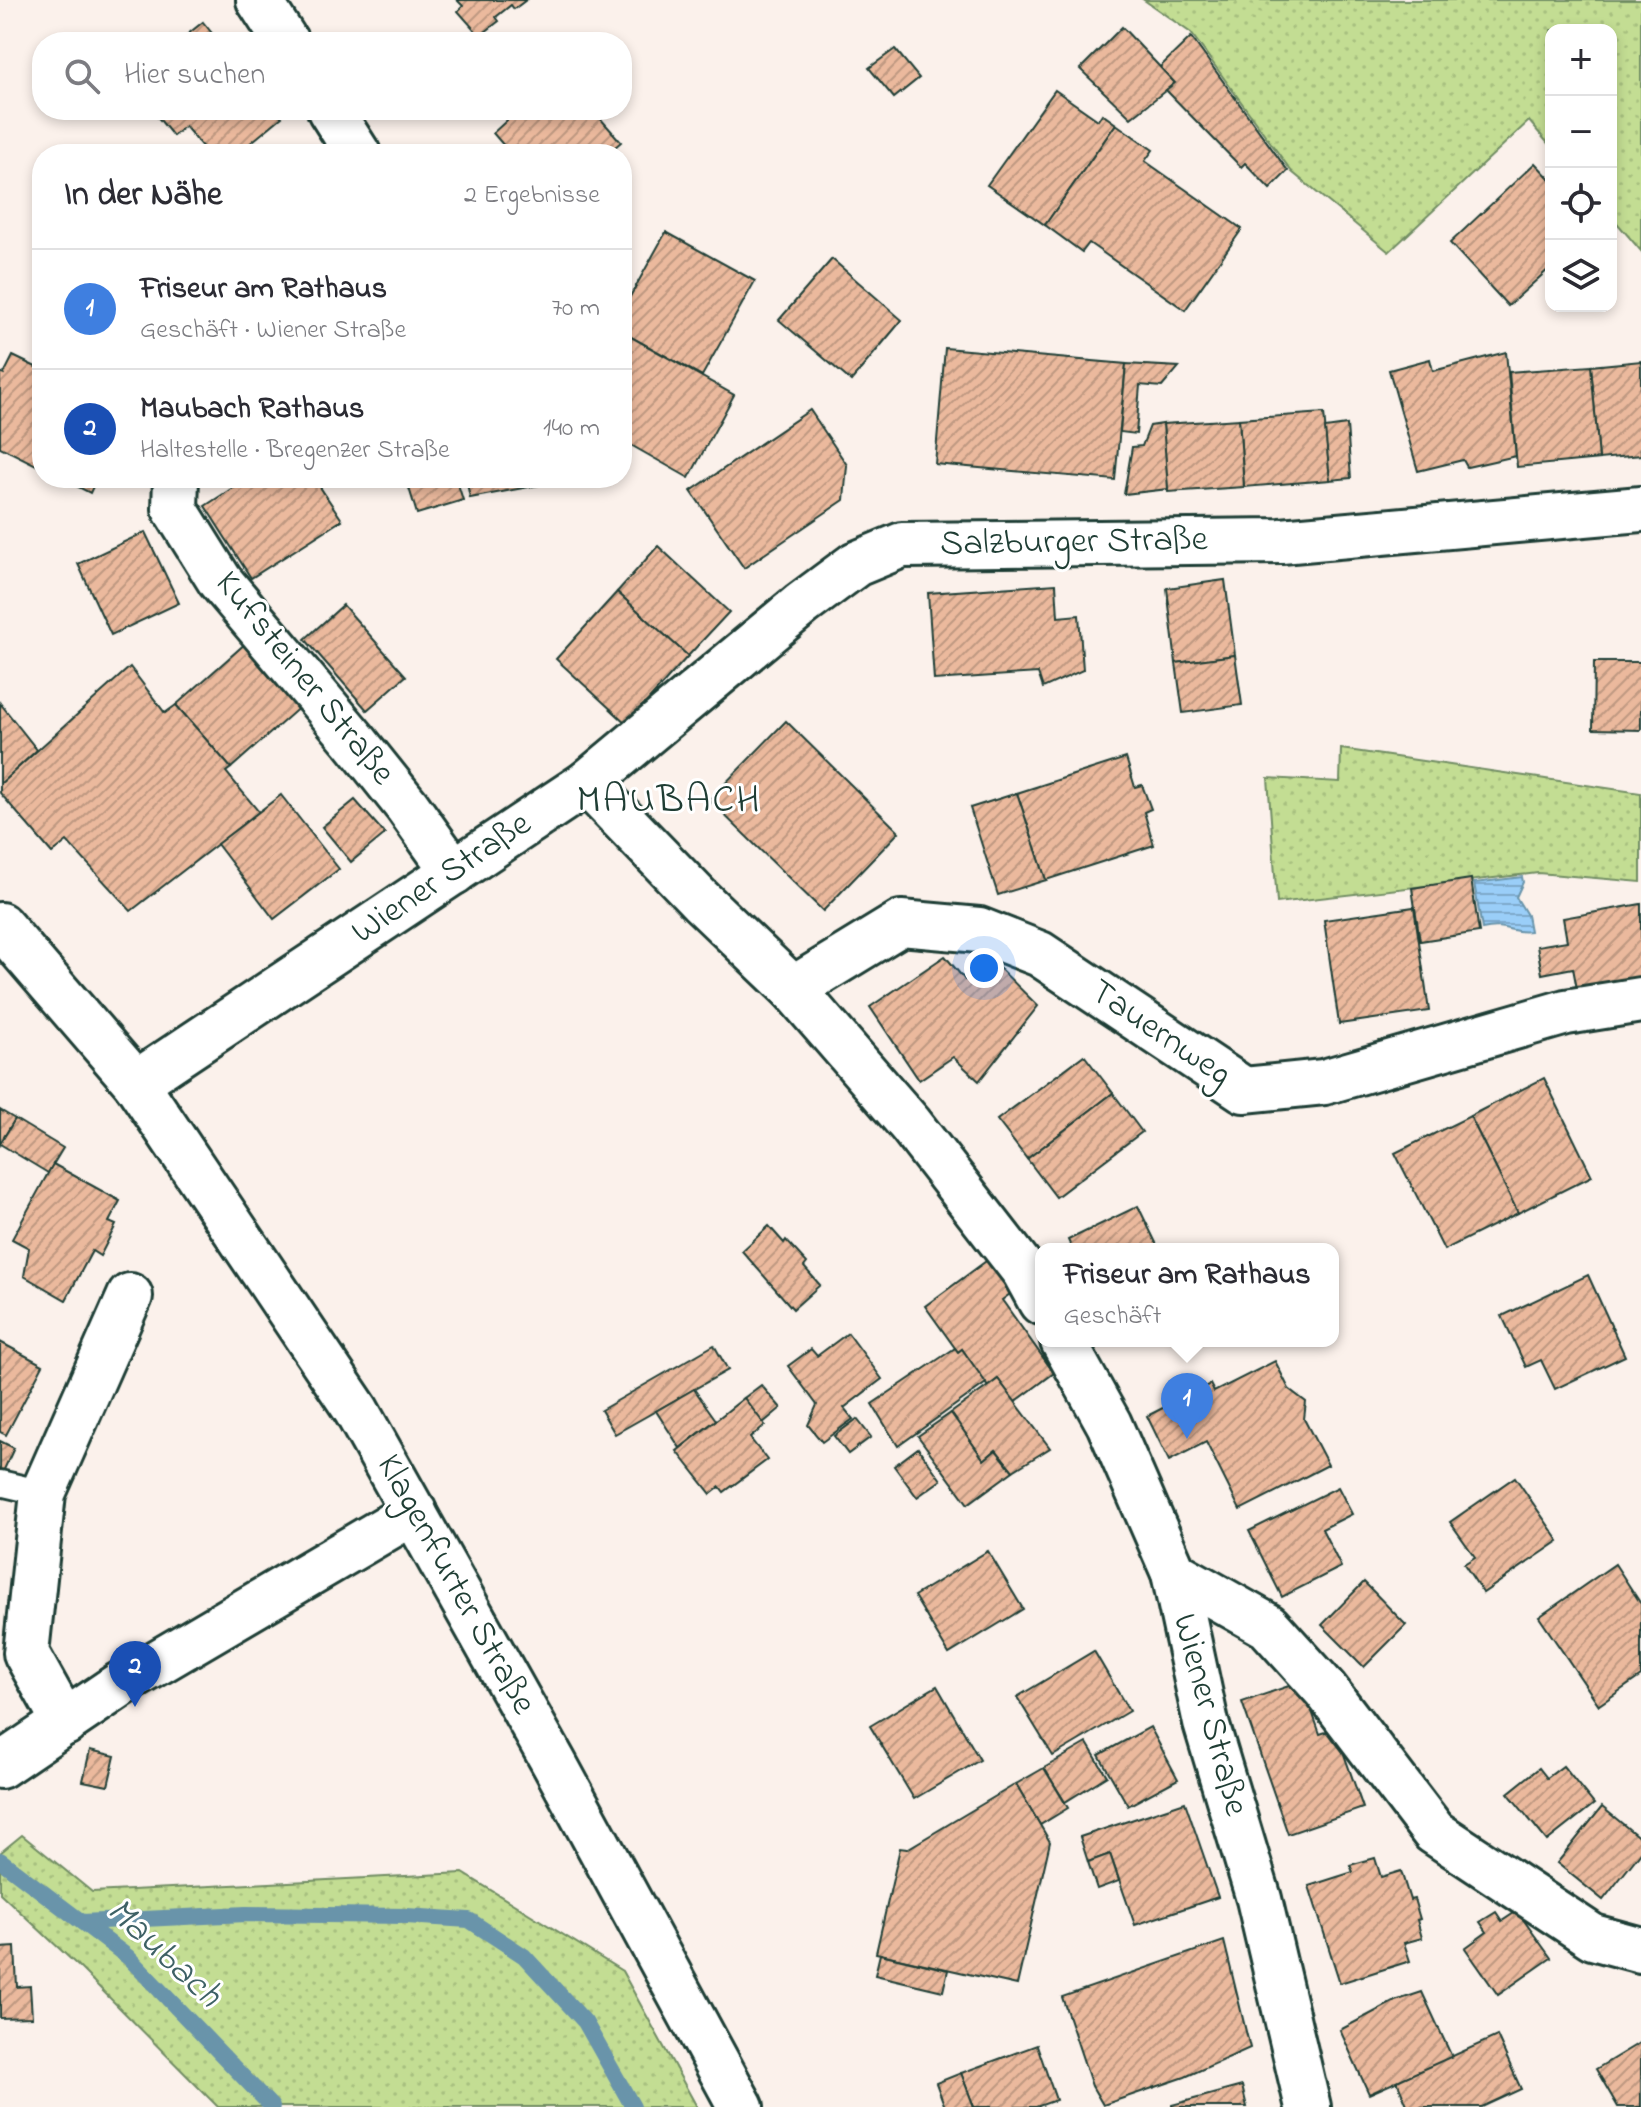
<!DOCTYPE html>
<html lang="de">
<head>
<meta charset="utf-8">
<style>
  :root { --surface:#fff; --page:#f2f2f3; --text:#2b2b33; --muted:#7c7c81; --line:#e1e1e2; --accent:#0b8043 }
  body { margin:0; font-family:"Indie Flower",sans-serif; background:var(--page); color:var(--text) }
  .controls { position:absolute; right:24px; top:24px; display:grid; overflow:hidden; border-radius:16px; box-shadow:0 4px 12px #0003 }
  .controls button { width:72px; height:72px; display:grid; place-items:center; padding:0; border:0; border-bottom:2px solid var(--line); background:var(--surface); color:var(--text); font:40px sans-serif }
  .you { position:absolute; left:984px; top:968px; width:28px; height:28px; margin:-20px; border:6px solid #fff; border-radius:50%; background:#1a73e8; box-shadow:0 0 0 12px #1a73e833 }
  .badge { display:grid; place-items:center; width:52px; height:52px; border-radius:50%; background:var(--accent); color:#fff; font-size:26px; font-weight:700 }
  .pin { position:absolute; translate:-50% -66px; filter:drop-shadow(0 2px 4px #0008) }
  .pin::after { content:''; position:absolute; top:42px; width:28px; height:24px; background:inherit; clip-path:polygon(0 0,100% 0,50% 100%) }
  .popup { position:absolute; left:1035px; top:1243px; width:304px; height:104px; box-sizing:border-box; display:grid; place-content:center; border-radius:16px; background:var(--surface); filter:drop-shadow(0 2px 6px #0005); font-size:26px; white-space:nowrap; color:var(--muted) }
  .popup b { font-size:30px; color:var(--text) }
  .popup::after { content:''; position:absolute; left:50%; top:100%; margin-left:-16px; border:16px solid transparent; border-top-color:var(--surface) }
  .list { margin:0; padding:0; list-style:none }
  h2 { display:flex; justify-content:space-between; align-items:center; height:104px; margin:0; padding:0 32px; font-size:34px }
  h2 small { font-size:26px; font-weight:400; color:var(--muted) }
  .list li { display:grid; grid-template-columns:52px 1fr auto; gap:24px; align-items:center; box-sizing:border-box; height:120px; padding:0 32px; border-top:2px solid var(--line) }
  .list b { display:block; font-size:30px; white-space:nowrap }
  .list p { margin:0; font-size:26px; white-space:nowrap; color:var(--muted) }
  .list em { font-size:26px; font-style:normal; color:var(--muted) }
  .icon { flex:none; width:44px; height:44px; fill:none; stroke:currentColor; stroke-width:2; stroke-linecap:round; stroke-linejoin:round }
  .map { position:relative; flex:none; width:1641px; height:2107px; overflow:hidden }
  .search { position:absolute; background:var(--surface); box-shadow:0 4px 12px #0003; left:32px; top:32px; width:600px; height:88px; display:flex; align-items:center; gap:20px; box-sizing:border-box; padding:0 28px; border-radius:32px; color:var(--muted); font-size:30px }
  .panel { position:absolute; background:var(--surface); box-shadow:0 4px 12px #0003; left:32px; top:144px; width:600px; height:344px; border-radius:32px }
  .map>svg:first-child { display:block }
  .grass { fill:url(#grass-dots); stroke:#718d64; stroke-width:2 }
  .water { fill:url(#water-rules); stroke:#6994aa; stroke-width:2 }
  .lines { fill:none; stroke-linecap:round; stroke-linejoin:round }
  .stream { stroke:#6994aa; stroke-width:16 }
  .building { fill:url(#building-hatch); stroke:#1f3d34; stroke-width:2 }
  .service-casing { stroke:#1f3d34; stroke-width:30 }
  .minor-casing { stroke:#1f3d34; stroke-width:50 }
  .tertiary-casing { stroke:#1f3d34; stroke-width:50 }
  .service { stroke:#fff; stroke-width:24 }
  .minor { stroke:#fff; stroke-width:44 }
  .tertiary { stroke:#fff; stroke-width:44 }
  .labels { text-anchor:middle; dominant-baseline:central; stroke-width:6; stroke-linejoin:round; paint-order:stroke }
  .street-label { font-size:36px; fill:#1f3d34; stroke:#fff }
  .water-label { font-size:38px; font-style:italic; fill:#3e6165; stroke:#fff }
  .quarter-label { font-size:40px; letter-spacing:2px; fill:#1f3d34; stroke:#fff }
</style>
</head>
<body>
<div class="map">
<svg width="1641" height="2107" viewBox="0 0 1641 2107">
  <defs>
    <pattern id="grass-dots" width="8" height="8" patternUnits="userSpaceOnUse" patternTransform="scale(2)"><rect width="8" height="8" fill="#c3dd93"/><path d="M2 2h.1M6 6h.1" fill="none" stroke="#a7bf7f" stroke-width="1.8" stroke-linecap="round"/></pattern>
    <pattern id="water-rules" width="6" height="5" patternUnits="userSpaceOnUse" patternTransform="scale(2)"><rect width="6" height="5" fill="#9acef8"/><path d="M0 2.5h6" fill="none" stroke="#7da8ca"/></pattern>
    <pattern id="building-hatch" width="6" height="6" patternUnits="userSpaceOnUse" patternTransform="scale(2)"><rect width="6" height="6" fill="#ebb99d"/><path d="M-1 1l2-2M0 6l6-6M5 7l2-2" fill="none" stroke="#be9881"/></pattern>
  </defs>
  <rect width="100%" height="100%" fill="#fbf1eb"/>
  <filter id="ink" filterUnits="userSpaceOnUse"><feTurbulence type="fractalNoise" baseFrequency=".0125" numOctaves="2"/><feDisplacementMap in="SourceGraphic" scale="16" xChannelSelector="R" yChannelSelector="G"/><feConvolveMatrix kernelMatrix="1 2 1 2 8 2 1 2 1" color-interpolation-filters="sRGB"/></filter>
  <g filter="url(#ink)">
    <g class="grass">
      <polygon points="1144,0 1641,0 1641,251 1611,216 1611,30 1551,30 1551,147 1529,121 1389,252 1292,172 1191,33"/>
      <polygon points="1341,749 1641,793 1641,882 1538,873 1277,903 1268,778 1340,782"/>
      <polygon points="22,1835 92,1892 463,1873 622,1971 697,2107 218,2107 78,1966 0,1893 0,1853"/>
    </g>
    <path class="water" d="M1522 877 1523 882 1516 897 1527 915 1530 931C1511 934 1507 923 1482 929L1474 883Z"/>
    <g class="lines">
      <g class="stream">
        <polyline points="0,1860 128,1957 272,2107"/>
        <polyline points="82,1922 246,1914 406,1916 469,1920 524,1956 585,2022 633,2107"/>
      </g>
    </g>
    <g class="building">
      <polygon points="457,0 526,0 514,9 511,5 496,17 499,21 480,36 458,11 463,6"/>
      <polygon points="203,22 219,42 178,42"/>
      <polygon points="1122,27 1175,83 1131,118 1080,69"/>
      <polygon points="1191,37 1288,171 1270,189 1245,163 1241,167 1166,90 1175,83 1160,67"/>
      <polygon points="895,49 919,78 894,98 869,68"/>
      <polygon points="1055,90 1098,120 1102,114 1116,124 1045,225 987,185"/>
      <polygon points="152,110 276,110 282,117 237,154 208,154 185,126 173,136"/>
      <polygon points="518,110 593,110 621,142 607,154 511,154 493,133"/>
      <polygon points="1116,124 1153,150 1145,161 1242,229 1185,310 1089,243 1082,252 1045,225"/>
      <polygon points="1535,163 1551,180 1551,267 1508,306 1450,243"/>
      <polygon points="666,232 755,281 702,376 622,332 622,311"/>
      <polygon points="832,259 902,320 851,381 779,320"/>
      <polygon points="622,332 734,395 689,478 622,440"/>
      <polygon points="945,348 1126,364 1115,480 935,464"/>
      <polygon points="1506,352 1516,456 1467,467 1463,460 1418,471 1389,370 1430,359 1433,371"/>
      <polygon points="13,356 42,370 42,468 0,447 0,372 4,374"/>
      <polygon points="1641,361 1641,455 1599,459 1591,366"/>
      <polygon points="1126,364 1179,367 1162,387 1140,385 1136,434 1120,432"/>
      <polygon points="1591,366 1599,459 1517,467 1509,372"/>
      <polygon points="810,410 847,465 844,500 744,568 691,491"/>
      <polygon points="1324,413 1330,480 1244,487 1239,419"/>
      <polygon points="1239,419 1244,487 1168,492 1163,424"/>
      <polygon points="1163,424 1168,489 1124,494 1132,447 1142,446 1150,426"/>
      <polygon points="1347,425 1351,478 1330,480 1325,428"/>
      <polygon points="61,478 97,478 90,493"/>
      <polygon points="248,478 314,478 342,520 251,578 205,506"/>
      <polygon points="406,478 456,478 463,500 417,514"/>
      <polygon points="466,478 544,478 545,484 470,498"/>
      <polygon points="145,532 179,603 111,635 78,564"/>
      <polygon points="658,546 729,612 688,656 617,592"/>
      <polygon points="1225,580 1235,655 1176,663 1167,588"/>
      <polygon points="1056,584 1058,617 1079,615 1083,670 1043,688 1038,673 934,680 928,593"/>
      <polygon points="617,592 688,656 627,724 556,659"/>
      <polygon points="343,605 406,676 367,710 305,639"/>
      <polygon points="247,642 302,705 231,768 176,705"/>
      <polygon points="1235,655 1242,705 1183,713 1176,663"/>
      <polygon points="1594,662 1641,662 1641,730 1593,729"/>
      <polygon points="130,667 165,713 176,705 231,768 226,772 259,812 131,911 67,841 52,853 0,793 0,784"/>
      <polygon points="0,703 37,750 0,784"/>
      <polygon points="786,721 899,832 823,911 709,800"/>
      <polygon points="1126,758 1135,787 1142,785 1151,809 1144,812 1154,845 1046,880 1017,793"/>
      <polygon points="1017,793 1046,880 998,895 970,808"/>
      <polygon points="281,795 339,869 274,919 217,844"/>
      <polygon points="355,800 385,834 351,862 322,827"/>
      <polygon points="1471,879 1479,932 1420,941 1412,888"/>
      <polygon points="1641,904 1641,978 1577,989 1573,968 1542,974 1537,946 1567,941 1563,918"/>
      <polygon points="1414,907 1429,1011 1339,1024 1324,920"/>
      <polygon points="945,956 965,980 987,956 1038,1006 979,1081 953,1057 919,1080 870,1007"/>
      <polygon points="1084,1055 1113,1093 1027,1159 997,1120"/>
      <polygon points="1544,1078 1592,1176 1518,1213 1470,1116"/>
      <polygon points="1113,1093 1142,1132 1056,1197 1027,1159"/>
      <polygon points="0,1110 15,1119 0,1144"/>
      <polygon points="1470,1116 1518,1213 1444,1250 1395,1153"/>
      <polygon points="15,1119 63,1148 48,1173 0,1144"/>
      <polygon points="53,1164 120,1201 109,1222 116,1225 100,1256 92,1251 66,1300 24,1276 29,1248 12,1239"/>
      <polygon points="1138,1206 1159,1249 1072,1249 1068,1240"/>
      <polygon points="769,1226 784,1243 786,1240 807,1263 804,1267 820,1285 793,1309 742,1251"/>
      <polygon points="993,1256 1014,1291 1002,1300 1054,1373 1015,1402 998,1379 988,1387 962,1349 958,1352 925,1306"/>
      <polygon points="1588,1275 1625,1356 1555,1389 1541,1360 1526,1367 1502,1316"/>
      <polygon points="848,1333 882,1379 844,1408 853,1419 822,1442 808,1425 817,1405 788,1366 811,1349 817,1356"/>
      <polygon points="0,1342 43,1365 6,1435 0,1432"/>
      <polygon points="714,1345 728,1370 615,1434 601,1410"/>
      <polygon points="955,1348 958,1352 962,1349 986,1383 898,1446 872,1404"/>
      <polygon points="1275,1361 1289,1389 1306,1402 1304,1419 1328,1465 1240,1510 1206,1442 1169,1461 1147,1416 1210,1384 1214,1392"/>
      <polygon points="998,1379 1050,1448 1013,1471 996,1450 984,1460 951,1413"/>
      <polygon points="761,1385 781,1408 763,1423 744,1398"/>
      <polygon points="694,1389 716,1420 680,1448 656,1411"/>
      <polygon points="744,1398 765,1425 750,1438 767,1460 724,1492 720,1487 711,1494 677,1451"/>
      <polygon points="951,1413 984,1460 996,1450 1013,1471 968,1504 918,1436"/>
      <polygon points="857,1419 871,1437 848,1454 834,1436"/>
      <polygon points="0,1441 14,1448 2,1474 0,1473"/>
      <polygon points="918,1448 941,1480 917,1497 894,1466"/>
      <polygon points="1515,1477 1559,1541 1483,1593 1464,1564 1475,1557 1450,1522"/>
      <polygon points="1338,1487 1352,1514 1322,1529 1341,1567 1282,1597 1249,1531"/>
      <polygon points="988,1551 1023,1609 949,1654 914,1596"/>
      <polygon points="1615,1564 1641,1604 1641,1676 1599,1705 1539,1617"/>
      <polygon points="1364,1582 1406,1625 1364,1667 1322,1625"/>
      <polygon points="1094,1651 1129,1711 1053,1756 1017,1697"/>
      <polygon points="937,1686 980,1760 914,1799 870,1726"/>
      <polygon points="1289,1686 1309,1703 1320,1734 1335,1729 1363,1808 1288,1834 1242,1702"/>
      <polygon points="1150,1727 1178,1779 1128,1806 1099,1755"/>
      <polygon points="1087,1743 1107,1776 1065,1802 1044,1768"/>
      <polygon points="90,1750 115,1756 108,1786 83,1781"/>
      <polygon points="1563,1766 1594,1804 1547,1841 1508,1793 1539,1768 1547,1778"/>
      <polygon points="1044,1768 1068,1808 1040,1825 1016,1784"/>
      <polygon points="1016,1784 1050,1842 1017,1985 876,1953 900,1848 907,1849"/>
      <polygon points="1185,1802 1218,1897 1135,1925 1110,1854 1088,1862 1080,1837"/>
      <polygon points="1602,1807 1641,1839 1641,1852 1603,1900 1557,1863"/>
      <polygon points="1110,1854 1119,1881 1097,1889 1088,1862"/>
      <polygon points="1375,1858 1381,1877 1401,1871 1410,1900 1414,1899 1420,1919 1417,1920 1422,1938 1404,1943 1410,1961 1340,1983 1309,1886 1353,1872 1350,1865"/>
      <polygon points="1517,1911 1551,1958 1498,1995 1465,1948 1487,1932 1480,1922 1496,1912 1502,1921"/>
      <polygon points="1224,1941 1250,2048 1185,2077 1103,2105 1092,2086 1062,1997"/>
      <polygon points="15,1947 17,1987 30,1986 32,2017 0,2018 0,1948"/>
      <polygon points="880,1954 948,1970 943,1991 875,1975"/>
      <polygon points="1422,1992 1452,2057 1369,2094 1340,2030 1395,2001"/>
      <polygon points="1497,2036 1521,2089 1482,2107 1408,2107 1397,2081"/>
      <polygon points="1641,2042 1641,2107 1618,2107 1596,2069"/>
      <polygon points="1037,2045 1056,2100 1036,2107 974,2107 961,2073"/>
      <polygon points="961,2073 974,2107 945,2107 936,2083"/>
      <polygon points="1242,2086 1247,2107 1172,2107 1172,2105"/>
    </g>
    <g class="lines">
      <defs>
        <polyline id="service" points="0,1483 43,1493"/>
        <g id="minor">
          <polyline points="259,0 286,42"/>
          <polyline points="330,110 358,154"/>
          <polyline points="176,478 175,509 220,581 355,741 407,806 454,872"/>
          <polyline points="587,783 700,900 793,989 910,1124 1024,1271 1041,1302"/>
          <polyline points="793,989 901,923 979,930 1040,954 1244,1090 1324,1082 1566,1012 1641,1000"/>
          <polyline points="136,1083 587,783 802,604 856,564 902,545 1281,541 1641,509"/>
          <polyline points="1063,1341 1109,1424 1174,1573 1206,1723 1259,1899 1308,2107"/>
          <polyline points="1174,1573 1268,1626 1325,1689 1434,1832 1593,1937 1641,1950"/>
          <polyline points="65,1723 26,1653 43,1493 130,1296"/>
          <polyline points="0,1766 121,1684 414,1512"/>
        </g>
        <polyline id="tertiary" points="0,925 136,1083 356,1410 554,1763 741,2107"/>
      </defs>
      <use href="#service" class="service-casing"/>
      <use href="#minor" class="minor-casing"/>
      <use href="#tertiary" class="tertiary-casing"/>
      <use href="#service" class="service"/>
      <use href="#minor" class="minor"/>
      <use href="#tertiary" class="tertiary"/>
    </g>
  </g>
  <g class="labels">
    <g class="street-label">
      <text transform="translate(1074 543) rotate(-1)">Salzburger Straße</text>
      <text transform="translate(304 679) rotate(51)">Kufsteiner Straße</text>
      <text transform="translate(442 879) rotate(-34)">Wiener Straße</text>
      <text transform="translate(1160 1034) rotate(34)">Tauernweg</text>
      <text transform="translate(455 1585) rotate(61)">Klagenfurter Straße</text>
      <text transform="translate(1209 1715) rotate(75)">Wiener Straße</text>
    </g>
    <g class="water-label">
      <text transform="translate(163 1954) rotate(43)">Maubach</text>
    </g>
    <g class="quarter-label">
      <text x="669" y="801">MAUBACH</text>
    </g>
  </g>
</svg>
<div class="controls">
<button>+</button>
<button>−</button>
<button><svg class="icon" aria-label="locate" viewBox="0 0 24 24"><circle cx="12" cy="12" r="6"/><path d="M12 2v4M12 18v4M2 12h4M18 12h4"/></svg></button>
<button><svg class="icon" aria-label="layers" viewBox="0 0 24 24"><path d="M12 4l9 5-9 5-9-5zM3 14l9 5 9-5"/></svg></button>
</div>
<div class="you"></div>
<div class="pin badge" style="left:1187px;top:1439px;background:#3f7fe0">1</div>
<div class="popup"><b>Friseur am Rathaus</b>Geschäft</div>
<div class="pin badge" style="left:135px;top:1707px;background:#1a4fb4">2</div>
<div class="search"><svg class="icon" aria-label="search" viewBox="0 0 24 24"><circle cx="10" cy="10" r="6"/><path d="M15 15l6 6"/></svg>Hier suchen</div>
<section class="panel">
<h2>In der Nähe<small>2 Ergebnisse</small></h2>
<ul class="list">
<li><span class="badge" style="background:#3f7fe0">1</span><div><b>Friseur am Rathaus</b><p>Geschäft · Wiener Straße</p></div><em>70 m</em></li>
<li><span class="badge" style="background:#1a4fb4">2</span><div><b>Maubach Rathaus</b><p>Haltestelle · Bregenzer Straße</p></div><em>140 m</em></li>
</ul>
</section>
</div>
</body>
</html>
